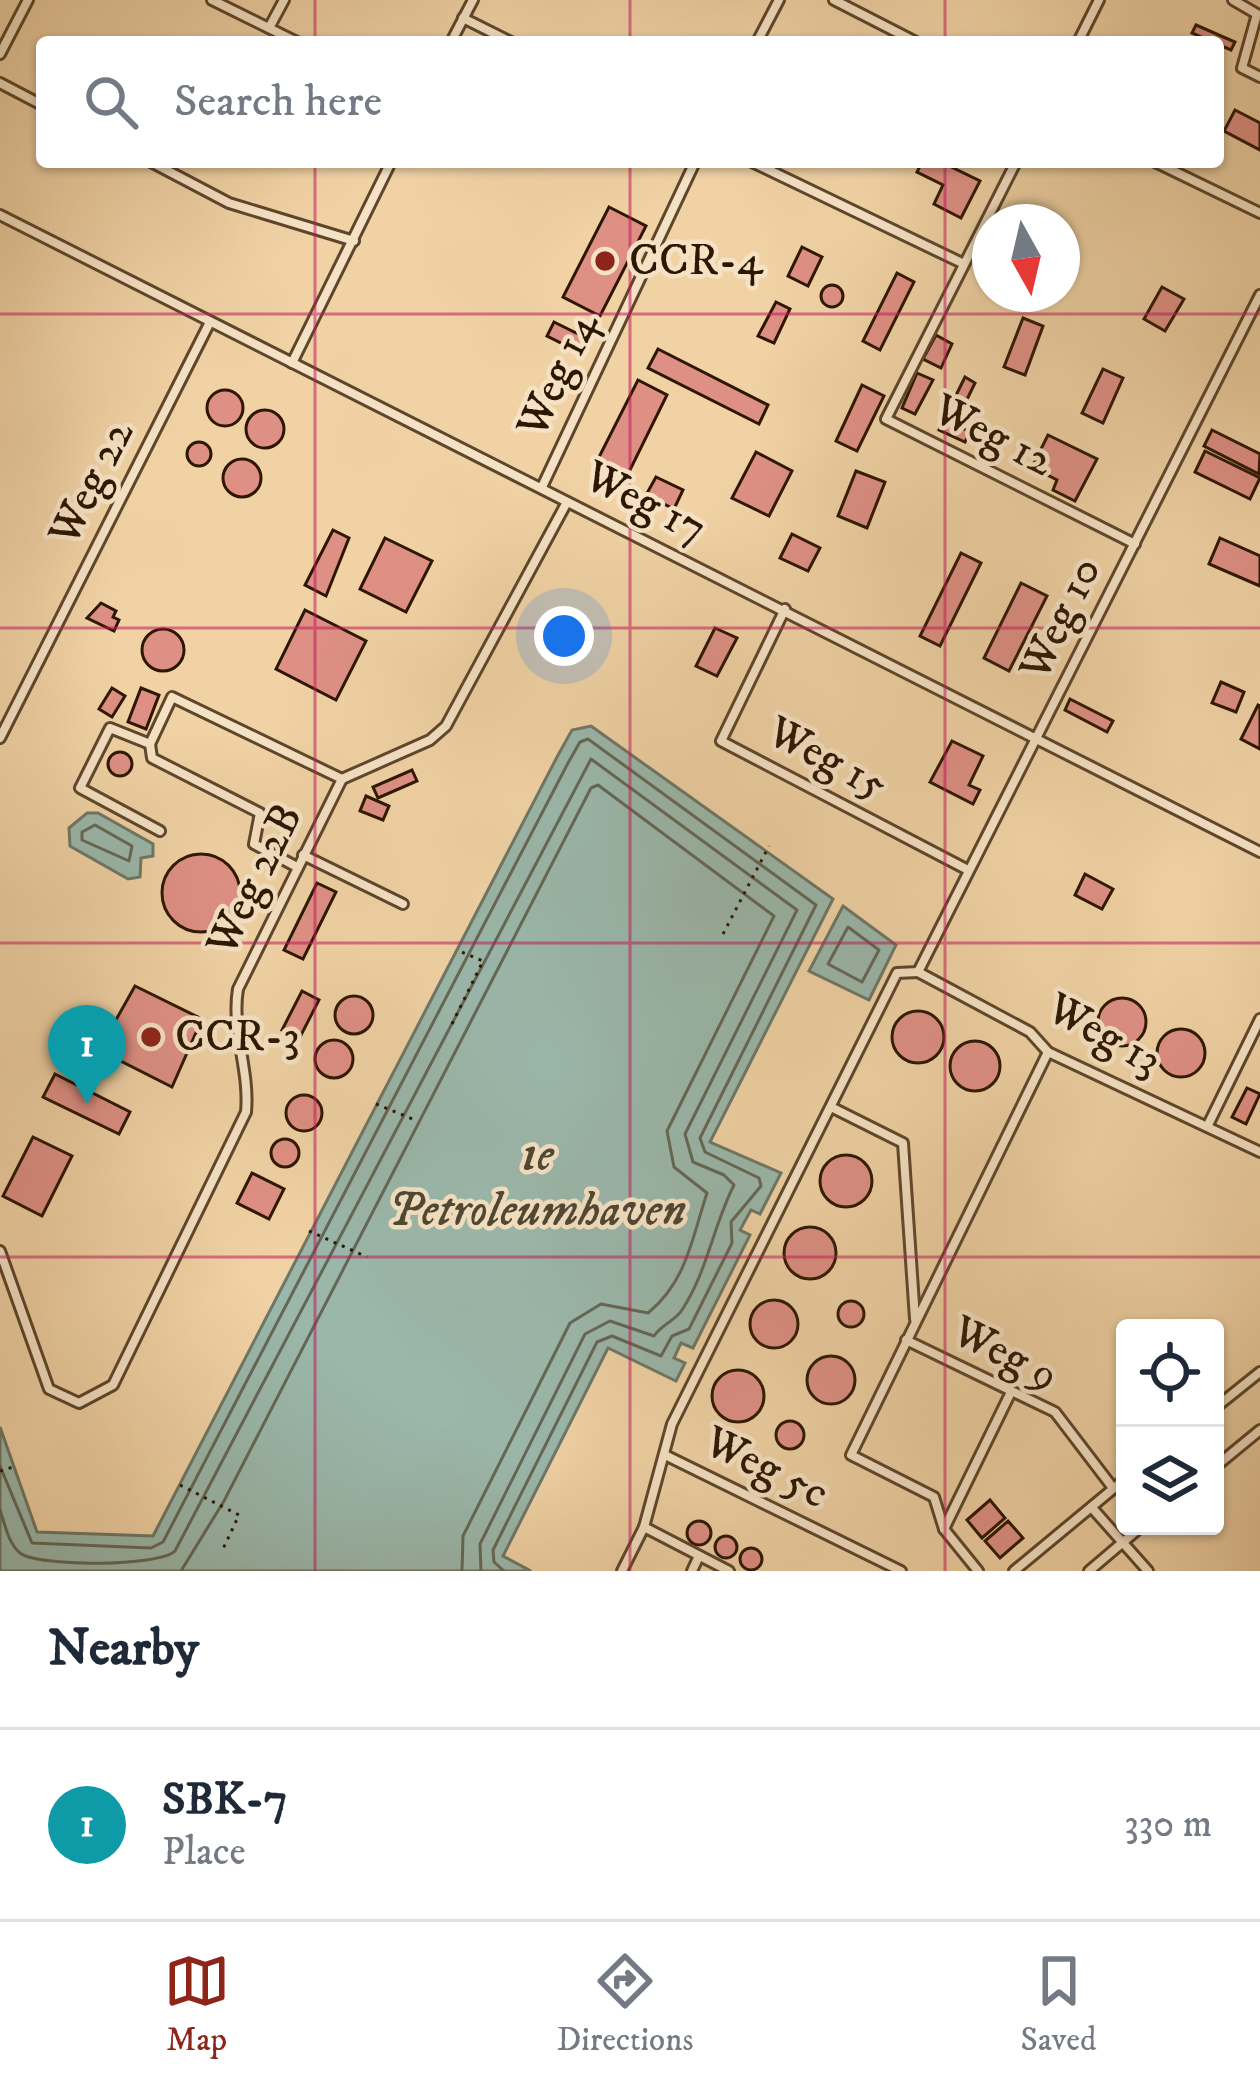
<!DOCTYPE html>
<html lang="en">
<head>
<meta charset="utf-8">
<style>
  :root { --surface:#fff; --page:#f6f6f7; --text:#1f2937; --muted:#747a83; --line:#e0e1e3; --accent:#8f2418 }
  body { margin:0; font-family:"IM FELL DW Pica",serif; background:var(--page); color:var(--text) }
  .controls { position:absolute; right:36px; bottom:36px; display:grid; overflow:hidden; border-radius:12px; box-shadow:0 3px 9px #0004 }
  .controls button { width:108px; height:108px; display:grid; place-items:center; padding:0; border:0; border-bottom:3px solid var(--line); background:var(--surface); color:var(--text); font:60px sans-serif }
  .compass { position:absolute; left:972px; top:204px; width:108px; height:108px; border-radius:50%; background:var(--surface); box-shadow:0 3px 9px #0004; rotate:172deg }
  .you { position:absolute; left:564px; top:636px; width:42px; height:42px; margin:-30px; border:9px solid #fff; border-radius:50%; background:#1a73e8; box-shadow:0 0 0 18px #1a73e833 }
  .badge { display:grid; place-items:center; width:78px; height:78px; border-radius:50%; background:var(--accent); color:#fff; font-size:39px; font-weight:700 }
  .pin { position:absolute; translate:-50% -99px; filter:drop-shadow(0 3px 6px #0008) }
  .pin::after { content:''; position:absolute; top:63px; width:42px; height:36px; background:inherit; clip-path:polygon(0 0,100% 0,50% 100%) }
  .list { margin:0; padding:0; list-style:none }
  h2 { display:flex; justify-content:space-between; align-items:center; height:156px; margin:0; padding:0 48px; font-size:51px }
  h2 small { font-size:39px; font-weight:400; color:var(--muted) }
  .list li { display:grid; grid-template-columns:78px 1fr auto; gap:36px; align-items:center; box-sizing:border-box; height:192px; padding:0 48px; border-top:3px solid var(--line) }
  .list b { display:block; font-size:45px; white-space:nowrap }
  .list p { margin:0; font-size:39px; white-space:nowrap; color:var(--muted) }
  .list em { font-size:39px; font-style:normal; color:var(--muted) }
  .icon { flex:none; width:66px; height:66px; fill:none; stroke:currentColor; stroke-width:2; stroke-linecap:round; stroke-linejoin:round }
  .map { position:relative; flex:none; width:1260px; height:1571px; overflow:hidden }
  .search { position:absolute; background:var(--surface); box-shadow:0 3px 9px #0004; left:36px; right:36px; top:36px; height:132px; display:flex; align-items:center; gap:30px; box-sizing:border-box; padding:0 42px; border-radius:12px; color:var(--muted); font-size:45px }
  .sheet { height:348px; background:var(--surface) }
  nav { display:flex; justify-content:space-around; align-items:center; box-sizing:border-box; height:168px; border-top:3px solid var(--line); background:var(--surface); font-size:33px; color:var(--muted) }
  nav a { display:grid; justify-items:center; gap:6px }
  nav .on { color:var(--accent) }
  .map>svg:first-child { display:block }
  .water { fill:#9ab7aa; stroke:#6e7767; stroke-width:3 }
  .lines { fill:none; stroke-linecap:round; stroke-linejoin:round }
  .shore { stroke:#646756; stroke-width:3 }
  .building { fill:#df9085; stroke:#2d1702; stroke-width:3 }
  .lane-casing { stroke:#5e462b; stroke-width:14 }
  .path { stroke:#2d1702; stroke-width:3; stroke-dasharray:3 6; stroke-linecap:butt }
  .lane { stroke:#f5e2c4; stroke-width:8 }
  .grid { fill:none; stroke:#c2185b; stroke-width:3; stroke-opacity:0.55 }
  .poi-dot { fill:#8f2418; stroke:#f5e2c4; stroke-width:4.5 }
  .labels { text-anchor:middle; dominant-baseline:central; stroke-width:9; stroke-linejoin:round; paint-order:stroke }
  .poi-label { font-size:45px; fill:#2d1702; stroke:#f5e2c4; text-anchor:start }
  .street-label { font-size:45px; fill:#2d1702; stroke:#f5e2c4 }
  .water-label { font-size:48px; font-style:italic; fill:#4e4734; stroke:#f5e2c4 }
</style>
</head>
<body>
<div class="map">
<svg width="1260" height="1571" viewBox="0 0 1260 1571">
  <rect width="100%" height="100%" fill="#f0d2a5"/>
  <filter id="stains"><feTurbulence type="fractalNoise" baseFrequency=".00167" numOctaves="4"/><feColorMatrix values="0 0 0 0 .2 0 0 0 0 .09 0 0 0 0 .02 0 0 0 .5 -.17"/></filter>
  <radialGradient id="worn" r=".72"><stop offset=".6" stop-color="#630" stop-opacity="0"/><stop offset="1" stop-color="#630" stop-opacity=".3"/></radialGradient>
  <g class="water">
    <polygon points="591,726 833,899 710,1142 781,1173 760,1214 751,1210 740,1230 750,1235 693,1348 681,1343 674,1358 685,1363 676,1381 608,1348 503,1556 531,1571 0,1571 0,1427 37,1532 153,1536 557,757 572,730"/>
    <polygon points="87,813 98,813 153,844 153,856 141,858 140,877 128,879 70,846 69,828"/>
    <polygon points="843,906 896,945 869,1000 809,971"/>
  </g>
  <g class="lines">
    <g class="shore">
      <polygon points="95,825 132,846 129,861 82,840 82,832"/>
      <polygon points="848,927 879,950 862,982 828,964"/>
      <polyline points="0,1466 32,1543 151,1548 163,1542 568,763 580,742 588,739 816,905 700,1138 705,1152 759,1178 761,1186 731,1222 732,1243 689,1329 672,1336 661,1356 612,1336 597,1342 493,1550 494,1562 504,1571"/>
      <path d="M0 1510C5 1524 8 1543 20 1553 38 1567 159 1567 175 1551L591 759 797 910 685 1134 693 1162 724 1175 734 1185C713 1226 708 1270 682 1310 675 1321 662 1324 654 1336L610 1321 585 1334 480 1544 481 1571"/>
      <path d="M181 1571 224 1501 591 788 598 785 774 916 667 1131 674 1167 707 1193C692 1238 687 1281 648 1313L601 1304 570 1323 463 1536 462 1571"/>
    </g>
  </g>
  <g class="building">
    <polygon points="1196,25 1235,42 1231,50 1192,33"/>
    <polygon points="1235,110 1260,123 1260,150 1224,131"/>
    <polygon points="922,162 941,162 980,181 961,218 934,204 943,185 917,172"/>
    <polygon points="609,207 646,226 600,316 563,297"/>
    <polygon points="802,247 822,257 808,286 788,276"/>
    <polygon points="897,273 914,282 880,350 863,341"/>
    <circle cx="832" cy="296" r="11"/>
    <polygon points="1162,287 1184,299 1165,331 1144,319"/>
    <polygon points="776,302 790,309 774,343 758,336"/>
    <polygon points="1023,318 1043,326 1025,375 1004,367"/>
    <polygon points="554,322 590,340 583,354 547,336"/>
    <polygon points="936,335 952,344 941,368 923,359"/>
    <polygon points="658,349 768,405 759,424 648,368"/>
    <polygon points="1103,369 1123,378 1103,423 1082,413"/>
    <polygon points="917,373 933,380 915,414 902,408"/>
    <polygon points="965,377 975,383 955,424 970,432 965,442 939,430"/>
    <polygon points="638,380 667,395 626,478 596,463"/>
    <polygon points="862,385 884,396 857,451 836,441"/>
    <circle cx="225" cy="408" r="18"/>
    <circle cx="265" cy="429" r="19"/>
    <polygon points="1212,430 1260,454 1259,474 1204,446"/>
    <polygon points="1048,435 1097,459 1075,501 1053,490 1057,480 1032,467"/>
    <circle cx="199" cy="454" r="12"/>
    <polygon points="1205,451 1260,478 1250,499 1195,472"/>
    <polygon points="756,452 792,471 769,516 732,498"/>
    <circle cx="242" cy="478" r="19"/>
    <polygon points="856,471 885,482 867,528 838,516"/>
    <polygon points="656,477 683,490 674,509 646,495"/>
    <polygon points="333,530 349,538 326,596 305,585"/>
    <polygon points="792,534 820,548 808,571 780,558"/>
    <polygon points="385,538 432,561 406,612 360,589"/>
    <polygon points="1220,538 1260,556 1260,586 1209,564"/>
    <polygon points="961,553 981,563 940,646 920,636"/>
    <polygon points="1021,583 1047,596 1009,671 984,658"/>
    <polygon points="101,603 116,611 113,617 119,620 114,631 87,618"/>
    <polygon points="305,610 366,641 336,700 276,669"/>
    <polygon points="715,628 737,638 717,676 696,666"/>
    <circle cx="163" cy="650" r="21"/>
    <polygon points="1221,682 1244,692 1236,712 1212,703"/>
    <polygon points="112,688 125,696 112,717 99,709"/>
    <polygon points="141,688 159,695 146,729 128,722"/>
    <polygon points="1070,699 1113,721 1107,732 1065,710"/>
    <polygon points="1258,705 1260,706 1260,749 1241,739"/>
    <polygon points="952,741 983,756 969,785 980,790 973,804 930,782"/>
    <circle cx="120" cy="764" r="12"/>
    <polygon points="412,770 417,781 378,798 373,787"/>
    <polygon points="366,796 389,806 383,820 360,811"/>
    <circle cx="201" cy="893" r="39"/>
    <polygon points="1085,874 1113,889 1102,909 1075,895"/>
    <polygon points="317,883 336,892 303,959 284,950"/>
    <polygon points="135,986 202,1019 172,1087 99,1050"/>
    <polygon points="302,991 319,1000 299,1039 282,1030"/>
    <circle cx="354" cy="1015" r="19"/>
    <circle cx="1122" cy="1022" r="24"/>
    <circle cx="918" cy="1037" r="26"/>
    <circle cx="1181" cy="1053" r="24"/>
    <circle cx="334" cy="1059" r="19"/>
    <circle cx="975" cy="1066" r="25"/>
    <polygon points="55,1074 130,1112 119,1134 43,1097"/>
    <polygon points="1247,1088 1260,1094 1246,1124 1232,1117"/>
    <circle cx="304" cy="1113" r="18"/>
    <polygon points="33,1137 72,1156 42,1216 3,1196"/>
    <circle cx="285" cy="1153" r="14"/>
    <circle cx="846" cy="1181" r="26"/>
    <polygon points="252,1173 284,1189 269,1219 237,1203"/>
    <circle cx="810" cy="1253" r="26"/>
    <circle cx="774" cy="1324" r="24"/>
    <circle cx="851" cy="1314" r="13"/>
    <circle cx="831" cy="1380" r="24"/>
    <circle cx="738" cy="1396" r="26"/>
    <circle cx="790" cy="1435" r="14"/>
    <polygon points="990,1500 1005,1518 982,1538 967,1520"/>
    <polygon points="1008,1521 1023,1538 1000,1558 985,1541"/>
    <circle cx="699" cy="1533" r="12"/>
    <circle cx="726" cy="1547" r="11"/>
    <circle cx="751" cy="1559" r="11"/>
  </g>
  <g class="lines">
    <defs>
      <g id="lane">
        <polyline points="212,0 297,42"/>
        <polyline points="834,0 916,42"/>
        <polyline points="1233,0 1257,14 1242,68 1260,77"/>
        <polyline points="463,18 511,42"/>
        <polyline points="269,28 284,0"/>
        <polyline points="451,42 473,0"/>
        <polyline points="757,42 779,0"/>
        <polyline points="1078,42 1099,0"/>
        <polyline points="0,54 28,0"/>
        <polyline points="0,83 42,105"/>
        <polyline points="151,162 229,203 354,241"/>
        <polyline points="752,162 962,263"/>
        <polyline points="1016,162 886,419 1135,544"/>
        <polyline points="1155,162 1260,213"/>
        <polyline points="0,215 1260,852"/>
        <polyline points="292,363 391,162"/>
        <polyline points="542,487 695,162"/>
        <polyline points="785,609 721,741 968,870"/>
        <polyline points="0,738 210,322"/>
        <polyline points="150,744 152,758 260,813 254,844 297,867"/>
        <polyline points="160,831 80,788 110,728 150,744 172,697 342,779"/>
        <polyline points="303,855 403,904"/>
        <polyline points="918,972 1260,295"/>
        <polyline points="918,972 1030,1032 1048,1052 1260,1152"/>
        <polyline points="831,1107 903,1143 915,1319"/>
        <polyline points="1208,1125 1260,1019"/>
        <path d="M0 1251 49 1389 79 1403 113 1385 246 1112C250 1070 231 1030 238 989L342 779 430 740 446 726 567 502"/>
        <polyline points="906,1340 1055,1412 1113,1488"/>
        <polyline points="1215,1408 1260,1372"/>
        <polyline points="667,1456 901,1571"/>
        <polyline points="1215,1467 1260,1430"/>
        <polyline points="1093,1509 1148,1571"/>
        <polyline points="644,1527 729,1571"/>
        <polyline points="944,1529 1011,1392"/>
        <polyline points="622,1571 644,1527 672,1424 897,973 918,972"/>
        <polyline points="692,1571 699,1556"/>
        <polyline points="978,1571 944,1529 934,1497 851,1455 1048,1052"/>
        <polyline points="1014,1571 1125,1479"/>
        <polyline points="1089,1571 1142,1526"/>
      </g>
    </defs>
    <use href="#lane" class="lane-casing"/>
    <g class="path">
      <polyline points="723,934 769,846"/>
      <polyline points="452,1024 483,961 457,950"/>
      <polyline points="376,1104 415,1120"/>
      <polyline points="309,1231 367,1257"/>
      <polyline points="0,1471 13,1467"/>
      <polyline points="180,1485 239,1515 223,1549"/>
    </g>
    <use href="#lane" class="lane"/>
  </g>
  <path class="grid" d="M315 0V42M630 0V42M945 0V42M315 162V1571M630 162V1571M945 162V1571M0 314H1260M0 628H1260M0 943H1260M0 1257H1260"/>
  <g class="poi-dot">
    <circle cx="605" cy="261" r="12"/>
    <circle cx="151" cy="1037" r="12"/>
  </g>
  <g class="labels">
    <g class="poi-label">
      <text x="629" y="261">CCR-4</text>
      <text x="175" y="1037">CCR-3</text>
    </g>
    <g class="street-label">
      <text transform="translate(558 375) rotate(-65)">Weg 14</text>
      <text transform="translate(993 436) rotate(27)">Weg 12</text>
      <text transform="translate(92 483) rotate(-63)">Weg 22</text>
      <text transform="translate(645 503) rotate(27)">Weg 17</text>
      <text transform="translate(1061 619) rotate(-64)">Weg 10</text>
      <text transform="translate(827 759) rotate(28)">Weg 15</text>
      <text transform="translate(255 880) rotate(-64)">Weg 22B</text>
      <text transform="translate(1104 1035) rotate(29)">Weg 13</text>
      <text transform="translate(1005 1354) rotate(27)">Weg 9</text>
      <text transform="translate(766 1468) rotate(26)">Weg 5c</text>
    </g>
    <g class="water-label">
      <text x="537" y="1156">1e<tspan x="537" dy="55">Petroleumhaven</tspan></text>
    </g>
  </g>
  <rect width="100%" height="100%" filter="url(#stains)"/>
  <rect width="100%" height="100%" fill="url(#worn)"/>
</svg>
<div class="controls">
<button><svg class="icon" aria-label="locate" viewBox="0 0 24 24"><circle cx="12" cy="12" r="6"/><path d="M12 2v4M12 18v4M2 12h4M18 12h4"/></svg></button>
<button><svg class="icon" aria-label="layers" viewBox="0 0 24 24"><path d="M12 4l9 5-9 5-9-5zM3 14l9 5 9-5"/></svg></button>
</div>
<svg class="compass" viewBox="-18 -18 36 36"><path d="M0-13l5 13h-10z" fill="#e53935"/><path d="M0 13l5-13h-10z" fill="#747a83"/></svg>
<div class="you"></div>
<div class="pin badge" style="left:87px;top:1104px;background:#0f9aa8">1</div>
<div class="search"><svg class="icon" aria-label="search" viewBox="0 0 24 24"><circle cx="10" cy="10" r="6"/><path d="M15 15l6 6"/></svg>Search here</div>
</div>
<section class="sheet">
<h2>Nearby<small></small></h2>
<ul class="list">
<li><span class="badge" style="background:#0f9aa8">1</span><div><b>SBK-7</b><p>Place</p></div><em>330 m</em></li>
</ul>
</section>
<nav>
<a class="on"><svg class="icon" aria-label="map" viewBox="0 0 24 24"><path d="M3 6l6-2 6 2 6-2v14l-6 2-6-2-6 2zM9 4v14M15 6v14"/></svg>Map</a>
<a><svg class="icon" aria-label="directions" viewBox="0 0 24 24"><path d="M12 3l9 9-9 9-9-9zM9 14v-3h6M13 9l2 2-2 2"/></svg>Directions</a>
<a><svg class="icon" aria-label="saved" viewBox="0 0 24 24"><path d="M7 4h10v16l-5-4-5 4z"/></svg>Saved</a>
</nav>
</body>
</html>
